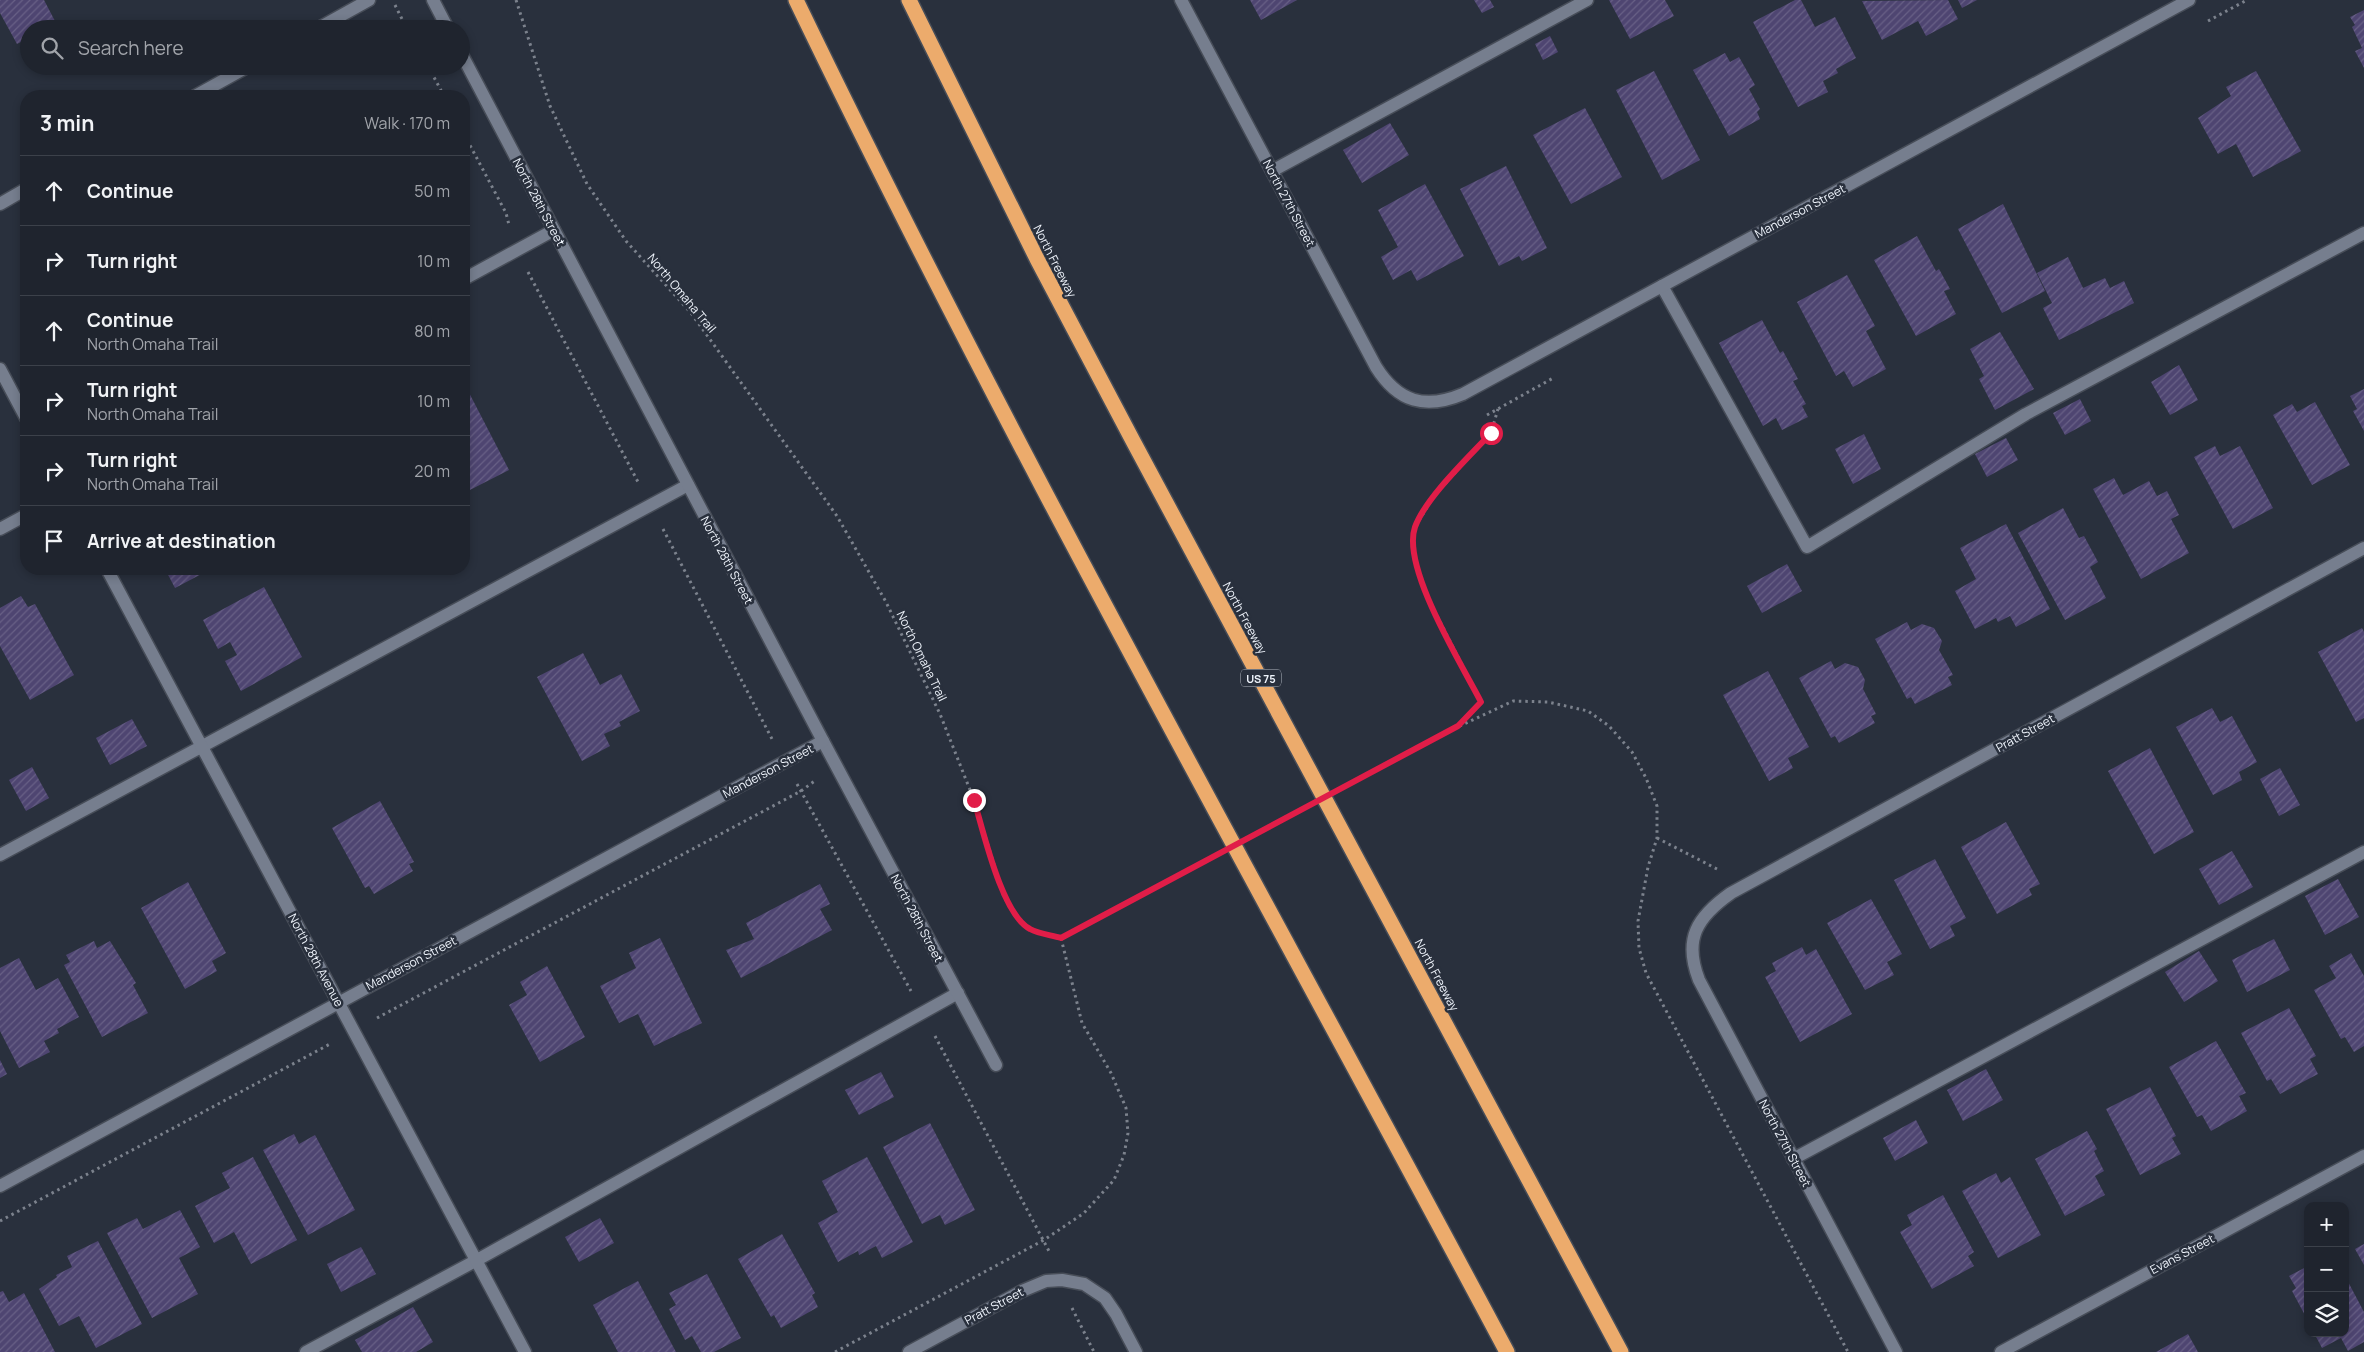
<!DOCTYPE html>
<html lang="en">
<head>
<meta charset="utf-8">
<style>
  :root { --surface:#1f242e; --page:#272c36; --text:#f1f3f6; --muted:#a1a4aa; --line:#3c414a }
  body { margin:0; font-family:Manrope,sans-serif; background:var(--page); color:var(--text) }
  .controls { position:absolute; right:15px; bottom:15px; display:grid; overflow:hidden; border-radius:10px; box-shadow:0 2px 8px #0003 }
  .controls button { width:45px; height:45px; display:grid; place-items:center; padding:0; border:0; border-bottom:1px solid var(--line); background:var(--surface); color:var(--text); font:25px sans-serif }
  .stop { position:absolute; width:15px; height:15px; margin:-11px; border:4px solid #e11d48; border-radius:50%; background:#fff }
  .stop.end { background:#e11d48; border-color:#fff; box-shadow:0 1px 5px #0008 }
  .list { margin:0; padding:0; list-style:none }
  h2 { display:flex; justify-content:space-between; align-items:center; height:65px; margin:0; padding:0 20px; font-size:21px }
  h2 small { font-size:16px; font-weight:400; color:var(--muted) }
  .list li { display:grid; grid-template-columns:32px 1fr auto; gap:15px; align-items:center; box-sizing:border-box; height:70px; padding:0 20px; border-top:1px solid var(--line) }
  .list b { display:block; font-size:19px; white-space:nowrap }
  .list p { margin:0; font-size:16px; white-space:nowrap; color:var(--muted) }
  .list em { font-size:16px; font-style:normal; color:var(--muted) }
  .icon { flex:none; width:28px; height:28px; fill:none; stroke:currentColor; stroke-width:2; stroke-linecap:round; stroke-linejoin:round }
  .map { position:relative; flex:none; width:2364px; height:1352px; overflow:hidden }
  .search { position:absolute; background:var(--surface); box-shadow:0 2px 8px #0003; left:20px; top:20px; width:450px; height:55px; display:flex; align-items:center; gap:12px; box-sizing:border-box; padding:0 18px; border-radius:28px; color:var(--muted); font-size:19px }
  .panel { position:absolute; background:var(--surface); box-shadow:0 2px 8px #0003; left:20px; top:90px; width:450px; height:485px; border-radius:20px }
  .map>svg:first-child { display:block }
  .building { fill:url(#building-hatch) }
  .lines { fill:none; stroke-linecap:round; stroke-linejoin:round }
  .service-casing { stroke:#474d58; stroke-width:15 }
  .minor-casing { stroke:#474d58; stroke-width:15 }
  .motorway-casing { stroke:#474d58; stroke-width:18 }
  .path { stroke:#7c828d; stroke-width:3; stroke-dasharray:2.5 4; stroke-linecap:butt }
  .service { stroke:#767e8e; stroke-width:12 }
  .minor { stroke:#767e8e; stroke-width:12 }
  .motorway { stroke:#ecab6c; stroke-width:15 }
  .path-bridge { stroke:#7c828d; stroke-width:3; stroke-dasharray:2.5 4; stroke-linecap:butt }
  .route { stroke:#e11d48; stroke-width:6 }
  .labels { text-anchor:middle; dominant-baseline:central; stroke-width:5; stroke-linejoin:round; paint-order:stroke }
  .shield { fill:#29303d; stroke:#b4b9c3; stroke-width:1 }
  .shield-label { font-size:11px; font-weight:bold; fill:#eff4fc }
  .street-label { font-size:12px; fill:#eff4fc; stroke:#29303d }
</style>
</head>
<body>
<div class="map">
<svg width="2364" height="1352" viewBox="0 0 2364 1352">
  <defs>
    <pattern id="building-hatch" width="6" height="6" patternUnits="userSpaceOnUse" patternTransform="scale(1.25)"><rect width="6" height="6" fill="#4e4571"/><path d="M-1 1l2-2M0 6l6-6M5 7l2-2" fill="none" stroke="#686086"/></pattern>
  </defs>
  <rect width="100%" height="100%" fill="#29303d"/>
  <g class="building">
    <polygon points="0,0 44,0 56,23 45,29 29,29 29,38 17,44 0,13"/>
    <polygon points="1250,0 1297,0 1261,20"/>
    <polygon points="1474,0 1490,0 1494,7 1482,13"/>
    <polygon points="1609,0 1665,0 1674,16 1630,39"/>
    <polygon points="1795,0 1801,0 1815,27 1835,17 1856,58 1836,69 1838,73 1823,81 1828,92 1798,107 1753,22"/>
    <polygon points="1948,0 1958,19 1926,36 1918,21 1882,40 1862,1"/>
    <polygon points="1958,0 1977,0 1962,8"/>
    <polygon points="2364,10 2364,68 2355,51 2362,48 2352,27 2355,25 2350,17"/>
    <polygon points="366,22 370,29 353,29"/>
    <polygon points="1550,36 1558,52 1543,60 1535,44"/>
    <polygon points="1725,53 1730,62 1739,57 1755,85 1749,89 1760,109 1757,112 1760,119 1729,136 1693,70"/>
    <polygon points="1654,71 1700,160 1662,180 1616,90"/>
    <polygon points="2256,71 2301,151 2253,177 2236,144 2218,154 2198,118 2231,96 2226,87"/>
    <polygon points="1585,108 1622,177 1571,204 1533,135"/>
    <polygon points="1390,123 1409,155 1362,183 1343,150"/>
    <polygon points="1506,166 1547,248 1522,261 1519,256 1499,266 1460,189"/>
    <polygon points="1425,184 1464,256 1417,281 1411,270 1393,280 1381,257 1398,247 1378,210"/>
    <polygon points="2003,204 2045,291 2002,313 1958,229"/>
    <polygon points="1917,236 1936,271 1939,269 1950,289 1944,291 1956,314 1916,336 1874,260"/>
    <polygon points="2068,257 2083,288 2105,278 2110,288 2124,281 2134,303 2059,340 2043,308 2052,303 2037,273"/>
    <polygon points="1847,275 1875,326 1866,331 1886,369 1853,387 1844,371 1836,376 1797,302"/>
    <polygon points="1762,320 1780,353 1783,351 1798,379 1793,381 1806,404 1802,406 1808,417 1782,430 1776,418 1763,426 1719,343"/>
    <polygon points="2000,332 2034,389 1995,410 1979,379 1984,376 1970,349"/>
    <polygon points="2179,365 2198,400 2170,415 2151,382"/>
    <polygon points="464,383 509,470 464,493"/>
    <polygon points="2364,389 2364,431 2353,411 2357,409 2350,396"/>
    <polygon points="2080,399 2091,421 2065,435 2053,413"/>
    <polygon points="2315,402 2350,465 2312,485 2273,415 2292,404 2297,412"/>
    <polygon points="1864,434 1881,469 1853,484 1835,449"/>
    <polygon points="2006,438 2018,460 1987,477 1975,454"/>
    <polygon points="2215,446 2220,456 2240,446 2273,508 2233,529 2194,457"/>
    <polygon points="2114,478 2123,495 2149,481 2157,496 2167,491 2179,515 2171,519 2189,553 2141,579 2093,489"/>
    <polygon points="2063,508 2079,538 2084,536 2098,562 2090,567 2106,598 2065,620 2018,533"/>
    <polygon points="2006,524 2050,609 2016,627 2010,616 1998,622 1996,618 1975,629 1955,591 1976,579 1960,548"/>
    <polygon points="1787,564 1802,591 1762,613 1747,586"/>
    <polygon points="165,569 211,569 175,588"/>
    <polygon points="264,587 302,657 241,691 225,661 237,655 230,642 218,649 203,620"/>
    <polygon points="21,596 28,607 35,604 74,675 30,700 0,646 0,608"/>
    <polygon points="1907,622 1911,630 1922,624 1934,628 1942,641 1939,650 1953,675 1948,677 1952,685 1915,704 1911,697 1907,699 1875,639"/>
    <polygon points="2362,628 2364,632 2364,718 2356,722 2318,652"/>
    <polygon points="583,653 600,685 621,674 640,711 619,722 621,726 604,734 610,746 582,761 537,677"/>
    <polygon points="1831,661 1835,669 1845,663 1858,667 1865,680 1863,689 1876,714 1871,716 1875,723 1839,743 1835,736 1831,738 1799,678"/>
    <polygon points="1768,671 1809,747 1788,758 1793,768 1769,781 1723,695"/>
    <polygon points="2212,708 2220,722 2232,716 2257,762 2239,772 2242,780 2213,795 2176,727"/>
    <polygon points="132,719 147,746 110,765 96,738"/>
    <polygon points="2150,748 2194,832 2154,854 2108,771"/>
    <polygon points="32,767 49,798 26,811 9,780"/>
    <polygon points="2280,768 2300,805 2279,816 2260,779"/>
    <polygon points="380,801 414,862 409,864 413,871 374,894 369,886 365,888 332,828"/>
    <polygon points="2006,822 2040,884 2029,889 2032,895 1997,914 1961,847"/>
    <polygon points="2232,851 2253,887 2219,905 2199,869"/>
    <polygon points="1935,859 1966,918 1950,926 1955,936 1930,949 1894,880"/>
    <polygon points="2338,879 2359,917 2325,935 2305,896"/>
    <polygon points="188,882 226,953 212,961 217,971 185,989 141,908"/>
    <polygon points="820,884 830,904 820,909 832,930 741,978 726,950 754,939 746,923"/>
    <polygon points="1871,899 1902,954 1887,962 1894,975 1865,990 1827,923"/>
    <polygon points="660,938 702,1023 654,1046 638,1014 619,1023 600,986 636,968 629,953"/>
    <polygon points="2274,939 2290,970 2247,992 2232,960"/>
    <polygon points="94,941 97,948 110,941 136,983 133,985 148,1013 102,1037 64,965 70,962 66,955"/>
    <polygon points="1802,947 1806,955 1816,949 1852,1014 1800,1042 1765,977 1776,971 1772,963"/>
    <polygon points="2199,951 2218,981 2184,1002 2165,972"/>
    <polygon points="2351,953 2364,976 2364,1046 2354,1052 2345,1037 2341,1039 2314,990 2336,978 2329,966"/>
    <polygon points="19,958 36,990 58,978 79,1017 57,1029 59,1033 44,1041 50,1052 19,1068 0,1031 0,968"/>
    <polygon points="547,966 585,1037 540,1062 509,1005 527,995 520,982"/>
    <polygon points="2289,1008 2316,1056 2310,1059 2318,1074 2280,1094 2271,1079 2267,1081 2241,1033"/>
    <polygon points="2216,1041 2246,1093 2239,1096 2247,1111 2211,1131 2202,1115 2197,1117 2169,1067"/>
    <polygon points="0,1060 7,1074 0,1078"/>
    <polygon points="1986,1069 2003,1100 1963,1121 1947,1090"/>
    <polygon points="881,1072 894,1097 859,1115 845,1090"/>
    <polygon points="2150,1087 2176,1136 2172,1138 2181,1154 2140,1175 2106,1109"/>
    <polygon points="1916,1120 1928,1143 1895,1161 1883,1138"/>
    <polygon points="930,1123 975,1210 945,1225 940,1215 922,1224 883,1147"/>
    <polygon points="2087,1131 2097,1149 2094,1151 2104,1171 2095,1176 2105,1195 2065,1216 2035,1159"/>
    <polygon points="294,1134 299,1144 315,1135 355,1210 308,1235 263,1150"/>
    <polygon points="253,1157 297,1240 251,1264 234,1232 214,1243 195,1206 230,1188 222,1173"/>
    <polygon points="867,1157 913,1242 882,1258 876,1246 859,1255 858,1251 838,1262 818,1223 838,1212 822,1181"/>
    <polygon points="1996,1173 2001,1183 2010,1177 2041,1235 1998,1258 1962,1191"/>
    <polygon points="1943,1195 1974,1252 1968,1256 1974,1266 1932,1289 1900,1232 1912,1225 1907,1215"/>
    <polygon points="180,1210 200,1247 179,1258 198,1294 152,1318 107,1233 137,1218 143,1229"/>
    <polygon points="600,1218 614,1243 579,1262 565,1237"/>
    <polygon points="782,1234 815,1293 812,1295 818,1307 781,1328 774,1315 771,1317 738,1259"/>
    <polygon points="98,1241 142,1324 96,1348 79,1316 59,1326 39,1289 57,1277 56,1275 72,1267 67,1256"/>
    <polygon points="2364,1244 2364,1265 2355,1249"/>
    <polygon points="361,1247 376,1274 341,1292 327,1264"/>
    <polygon points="2308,1266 2308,1321 2292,1291 2296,1288 2289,1276"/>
    <polygon points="707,1274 741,1338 714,1352 701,1352 692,1336 685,1340 669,1309 676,1305 669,1293"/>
    <polygon points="2345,1276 2364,1312 2364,1342 2348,1351 2341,1338 2322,1348 2314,1333 2345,1333"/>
    <polygon points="638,1281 676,1352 618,1352 593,1305"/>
    <polygon points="3,1291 9,1302 24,1293 55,1352 0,1352 0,1292"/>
    <polygon points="413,1307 433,1342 416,1352 362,1352 355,1340"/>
    <polygon points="2188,1334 2198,1352 2156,1352"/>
  </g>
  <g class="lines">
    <defs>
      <g id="service">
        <polyline points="317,29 369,0"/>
        <polyline points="195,96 249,66"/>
        <polyline points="1272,171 1587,0"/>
        <polyline points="0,204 26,189"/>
        <polyline points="1662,286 1807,547 2026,414 2364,233"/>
        <polyline points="0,855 688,485"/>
        <polyline points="1793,1159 2364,852"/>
        <polyline points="306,1352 477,1260 958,993"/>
      </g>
      <g id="minor">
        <polyline points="433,0 448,29"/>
        <path d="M1181 0 1376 367C1398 402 1425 410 1463 394L2189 0"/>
        <polyline points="461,53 823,741 996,1065"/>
        <polyline points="464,279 554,230"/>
        <polyline points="0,369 26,418"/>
        <polyline points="0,529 26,515"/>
        <polyline points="107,569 525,1352"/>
        <polyline points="0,1186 823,741"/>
        <polyline points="909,1352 1022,1291 1046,1281 1062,1280 1084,1284 1105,1298 1116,1314 1136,1352"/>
        <path d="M1896 1352 1699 980C1683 939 1697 917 1731 893L2364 548"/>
        <polyline points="2001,1352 2364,1156"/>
      </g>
      <g id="motorway">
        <path d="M796 0C1017 459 1268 903 1507 1352"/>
        <polyline points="909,0 1037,259 1133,441 1621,1352"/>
      </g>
    </defs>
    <use href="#service" class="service-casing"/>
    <use href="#minor" class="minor-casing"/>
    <use href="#motorway" class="motorway-casing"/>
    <g class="path">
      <polyline points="516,0 550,106 587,184 626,241 691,313 837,516 886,602 940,714 974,800 1004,897 1016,917 1030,929 1061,938 1136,897"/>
      <polyline points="395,5 407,29"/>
      <polyline points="2208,21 2247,0"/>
      <polyline points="428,66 444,96"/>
      <polyline points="464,134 506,213 509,225"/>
      <polyline points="528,272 638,482"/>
      <polyline points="1487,415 1555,377"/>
      <polyline points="663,529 772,739"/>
      <polyline points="1460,723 1481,702 1431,604 1418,573 1413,550 1415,527 1434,496 1491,433 1498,409"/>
      <polyline points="1430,740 1513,701 1548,702 1588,711 1609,726 1632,752 1646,778 1657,806 1657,838 1648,867 1638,921 1639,948 1646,973 1848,1352"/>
      <polyline points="797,784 911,991"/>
      <polyline points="1657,838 1719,870"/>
      <polyline points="377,1018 801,791 816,780"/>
      <polyline points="935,1036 1050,1253"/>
      <polyline points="0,1221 330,1044"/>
      <polyline points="1072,1308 1094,1352"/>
      <polyline points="835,1352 1044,1240 1084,1213 1114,1180 1124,1155 1128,1133 1126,1108 1111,1073 1082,1023 1061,938"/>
    </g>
    <use href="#service" class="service"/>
    <use href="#minor" class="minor"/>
    <use href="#motorway" class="motorway"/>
    <polyline class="path-bridge" points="1136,897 1430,740"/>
  </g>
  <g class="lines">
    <path class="route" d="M974 800C983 830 1002 915 1030 929 1039 934 1051 935 1061 938L1458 726 1481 702C1462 665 1401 567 1415 527 1426 497 1469 457 1491 433"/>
  </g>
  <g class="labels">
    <rect class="shield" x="1241" y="669.5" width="40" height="17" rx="4"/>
    <g class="shield-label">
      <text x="1261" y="678">US 75</text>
    </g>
    <g class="street-label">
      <text transform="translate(539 202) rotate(62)">North 28th Street</text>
      <text transform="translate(1289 203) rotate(62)">North 27th Street</text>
      <text transform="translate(1800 211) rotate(-28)">Manderson Street</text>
      <text transform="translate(1055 261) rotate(63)">North Freeway</text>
      <text transform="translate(682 293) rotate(50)">North Omaha Trail</text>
      <text transform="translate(727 560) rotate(62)">North 28th Street</text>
      <text transform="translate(1245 618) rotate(62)">North Freeway</text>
      <text transform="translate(922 656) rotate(64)">North Omaha Trail</text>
      <text transform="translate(2025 733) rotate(-29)">Pratt Street</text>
      <text transform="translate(768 771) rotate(-28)">Manderson Street</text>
      <text transform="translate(917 918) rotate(62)">North 28th Street</text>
      <text transform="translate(316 960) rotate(62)">North 28th Avenue</text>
      <text transform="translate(411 963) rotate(-28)">Manderson Street</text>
      <text transform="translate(1437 975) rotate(62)">North Freeway</text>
      <text transform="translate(1785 1143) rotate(62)">North 27th Street</text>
      <text transform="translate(2182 1254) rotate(-28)">Evans Street</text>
      <text transform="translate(994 1306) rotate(-28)">Pratt Street</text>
    </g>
  </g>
</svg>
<div class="controls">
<button>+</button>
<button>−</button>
<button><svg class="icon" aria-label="layers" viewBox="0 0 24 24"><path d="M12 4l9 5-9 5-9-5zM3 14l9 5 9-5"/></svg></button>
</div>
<div class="stop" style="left:1491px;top:433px"></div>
<div class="stop end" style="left:974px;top:800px"></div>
<div class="search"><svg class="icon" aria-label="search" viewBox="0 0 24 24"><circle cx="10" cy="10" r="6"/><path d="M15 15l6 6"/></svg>Search here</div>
<section class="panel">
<h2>3 min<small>Walk · 170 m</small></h2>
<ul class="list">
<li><svg class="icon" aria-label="ahead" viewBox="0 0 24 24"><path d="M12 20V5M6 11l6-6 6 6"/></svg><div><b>Continue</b></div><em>50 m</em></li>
<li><svg class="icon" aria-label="right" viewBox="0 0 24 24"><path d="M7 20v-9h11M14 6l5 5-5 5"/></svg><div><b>Turn right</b></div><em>10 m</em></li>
<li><svg class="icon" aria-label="ahead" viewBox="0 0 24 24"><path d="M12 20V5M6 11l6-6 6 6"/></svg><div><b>Continue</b><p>North Omaha Trail</p></div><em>80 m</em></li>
<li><svg class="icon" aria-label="right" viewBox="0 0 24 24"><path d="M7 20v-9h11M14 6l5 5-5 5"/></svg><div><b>Turn right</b><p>North Omaha Trail</p></div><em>10 m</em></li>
<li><svg class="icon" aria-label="right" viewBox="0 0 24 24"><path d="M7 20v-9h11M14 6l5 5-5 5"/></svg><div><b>Turn right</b><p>North Omaha Trail</p></div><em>20 m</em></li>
<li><svg class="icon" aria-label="arrive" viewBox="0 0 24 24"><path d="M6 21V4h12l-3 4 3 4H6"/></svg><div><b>Arrive at destination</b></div></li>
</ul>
</section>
</div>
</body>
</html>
